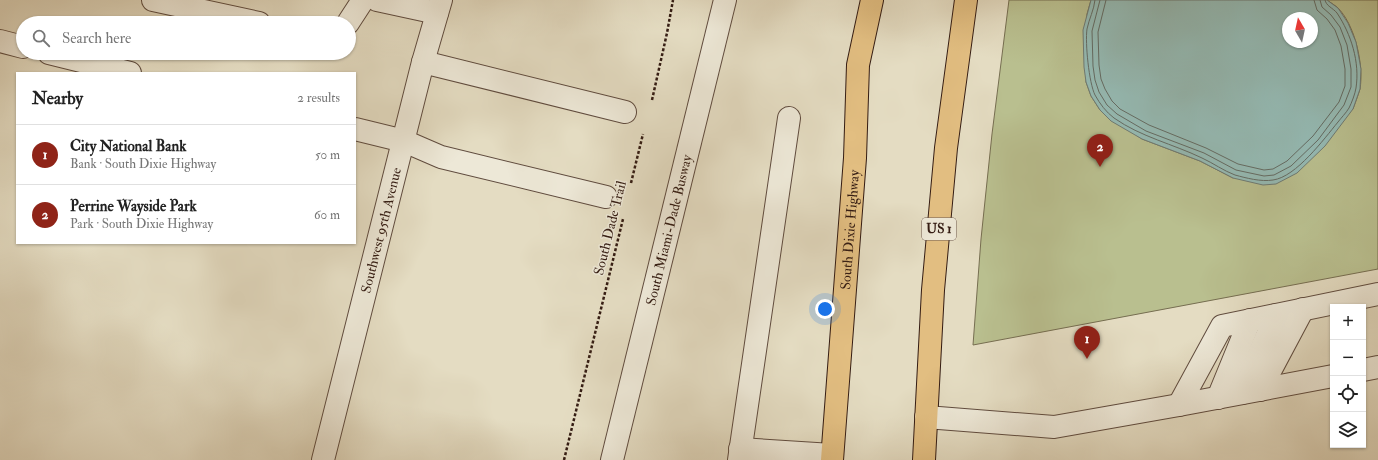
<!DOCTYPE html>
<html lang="en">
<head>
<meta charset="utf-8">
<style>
  :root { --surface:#fff; --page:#f2f2f2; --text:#222; --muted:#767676; --line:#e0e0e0; --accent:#8f2418 }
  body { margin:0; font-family:"IM FELL Double Pica",serif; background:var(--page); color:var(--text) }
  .controls { position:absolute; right:12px; bottom:12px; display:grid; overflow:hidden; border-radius:0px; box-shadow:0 1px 3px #0004 }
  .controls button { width:36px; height:36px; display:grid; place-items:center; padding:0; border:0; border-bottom:1px solid var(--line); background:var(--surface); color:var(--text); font:20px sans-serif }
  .compass { position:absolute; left:1282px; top:12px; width:36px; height:36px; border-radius:50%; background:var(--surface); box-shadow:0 1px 3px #0004; rotate:351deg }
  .you { position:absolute; left:825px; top:309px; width:14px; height:14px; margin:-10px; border:3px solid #fff; border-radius:50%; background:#1a73e8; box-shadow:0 0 0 6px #1a73e833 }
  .badge { display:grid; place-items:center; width:26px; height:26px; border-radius:50%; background:var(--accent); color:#fff; font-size:13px; font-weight:700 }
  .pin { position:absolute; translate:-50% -33px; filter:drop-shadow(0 1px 2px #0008) }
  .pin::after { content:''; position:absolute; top:21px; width:14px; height:12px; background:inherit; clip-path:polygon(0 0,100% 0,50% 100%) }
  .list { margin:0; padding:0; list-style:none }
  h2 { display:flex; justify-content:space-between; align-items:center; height:52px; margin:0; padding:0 16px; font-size:17px }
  h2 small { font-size:13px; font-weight:400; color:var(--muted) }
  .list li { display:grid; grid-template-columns:26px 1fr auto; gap:12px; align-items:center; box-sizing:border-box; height:60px; padding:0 16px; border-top:1px solid var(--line) }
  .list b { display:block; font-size:15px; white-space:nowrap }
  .list p { margin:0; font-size:13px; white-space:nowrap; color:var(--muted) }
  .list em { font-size:13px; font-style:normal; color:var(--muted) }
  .icon { flex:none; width:22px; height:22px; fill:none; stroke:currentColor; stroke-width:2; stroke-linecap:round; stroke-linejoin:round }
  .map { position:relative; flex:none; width:1378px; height:460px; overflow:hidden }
  .search { position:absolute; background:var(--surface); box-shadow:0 1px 3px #0004; left:16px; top:16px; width:340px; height:44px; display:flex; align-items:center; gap:10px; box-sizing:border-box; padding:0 14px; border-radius:22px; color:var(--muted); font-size:15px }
  .panel { position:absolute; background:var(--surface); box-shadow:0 1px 3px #0004; left:16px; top:72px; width:340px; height:172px; border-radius:0px }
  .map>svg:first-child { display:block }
  .green { fill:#b9bf8f; stroke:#766e51 }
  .water { fill:#95bbb5; stroke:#6e7b74; fill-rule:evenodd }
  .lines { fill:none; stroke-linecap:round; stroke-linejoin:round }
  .shore { stroke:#646c64; stroke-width:1 }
  .minor-casing { stroke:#604c3f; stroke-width:24 }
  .highway-casing { stroke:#341c13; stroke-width:24 }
  .path { stroke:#341c13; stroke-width:2.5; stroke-dasharray:3 2; stroke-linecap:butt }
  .minor { stroke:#ede8d7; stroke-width:22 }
  .highway { stroke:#e2be81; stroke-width:22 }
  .labels { text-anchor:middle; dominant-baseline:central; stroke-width:3; stroke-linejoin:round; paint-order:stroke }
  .shield { fill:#ede8d7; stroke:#6c594e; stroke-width:1 }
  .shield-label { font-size:13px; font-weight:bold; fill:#341c13 }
  .street-label { font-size:14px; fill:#341c13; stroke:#ede8d7 }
</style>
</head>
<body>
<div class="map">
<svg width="1378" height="460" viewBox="0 0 1378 460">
  <rect width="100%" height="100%" fill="#e4dcc2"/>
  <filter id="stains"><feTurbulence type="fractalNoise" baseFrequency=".005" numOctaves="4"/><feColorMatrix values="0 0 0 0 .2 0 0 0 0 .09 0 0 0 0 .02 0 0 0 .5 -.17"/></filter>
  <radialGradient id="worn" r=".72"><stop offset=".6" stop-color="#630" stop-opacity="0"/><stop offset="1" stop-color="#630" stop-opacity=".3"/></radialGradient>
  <path class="green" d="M1009 0H1091L1087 14 1086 82 1091 96 1100 110 1142 139 1200 161 1233 178 1353 109C1355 103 1358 96 1360 89 1364 65 1355 24 1337 7 1334 5 1330 2 1327 0H1378V269L973 345 981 239 992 134Z"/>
  <path class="water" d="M1091 0H1327L1338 8 1348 23 1356 42 1361 69 1360 89 1353 109 1325 146 1297 173 1276 184 1263 185 1233 178 1200 161 1142 139 1111 121 1100 110 1091 96 1086 82 1084 67 1083 30ZM1288 18H1312V42H1288Z"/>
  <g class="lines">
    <g class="shore">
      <path d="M1095 0C1094 10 1089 19 1087 29 1085 43 1089 83 1095 95 1100 104 1106 112 1114 118 1141 137 1173 144 1202 158 1213 163 1224 171 1235 175 1246 178 1261 182 1273 180 1296 177 1324 139 1338 122 1341 118 1346 113 1349 108 1352 102 1355 94 1356 88 1360 62 1351 34 1337 13 1333 8 1326 6 1325 0"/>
      <polyline points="1100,0 1092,31 1093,66 1095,80 1099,92 1107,105 1117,114 1146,131 1204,153 1236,170 1264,176 1274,175 1291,166 1318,140 1344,105 1351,87 1351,69 1347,45 1340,27 1331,15 1322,7 1320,0"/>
      <polyline points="1106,0 1098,32 1099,65 1101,79 1105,89 1112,101 1120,109 1149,125 1206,148 1238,164 1264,170 1273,169 1287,161 1313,136 1339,102 1345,86 1345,69 1341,46 1335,30 1327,19 1317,10 1314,0"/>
    </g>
    <defs>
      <g id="minor">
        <polyline points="153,0 259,23"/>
        <polyline points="377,0 437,13"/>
        <polyline points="348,23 363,0"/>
        <polyline points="0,41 23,47"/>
        <polyline points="49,53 130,73"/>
        <polyline points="423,62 625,112"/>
        <polyline points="355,129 404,141 441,157 606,197"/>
        <polyline points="1363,370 1378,367"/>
        <polyline points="1260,390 1303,309"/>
        <polyline points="1242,393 1276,315"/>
        <polyline points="1218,398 1250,320"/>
        <polyline points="1179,405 1222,326 1378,294"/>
        <polyline points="926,417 1054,427 1179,405 1333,376"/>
        <polyline points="740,449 832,455"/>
        <path id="s1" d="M323 460 423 62 441 0"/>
        <path id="s2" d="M612 460 725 0"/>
        <polyline points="739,460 789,118"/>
      </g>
      <g id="highway">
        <path id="s3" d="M832 460 855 158 858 65 872 0"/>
        <polyline points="924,460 933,290 946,148 966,0"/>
      </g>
    </defs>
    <use href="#minor" class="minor-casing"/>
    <use href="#highway" class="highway-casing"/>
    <g class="path">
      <polyline points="652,100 667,33 673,0"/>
      <polyline points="631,183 643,134"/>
      <polyline points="564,460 623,219"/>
    </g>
    <use href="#minor" class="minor"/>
    <use href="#highway" class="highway"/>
  </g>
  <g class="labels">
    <rect class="shield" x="922" y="218" width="34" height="22" rx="3"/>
    <g class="shield-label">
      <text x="939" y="229">US 1</text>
    </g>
    <g class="street-label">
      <text transform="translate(610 228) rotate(-76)">South Dade Trail</text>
      <text stroke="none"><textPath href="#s3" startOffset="231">South Dixie Highway</textPath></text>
      <text stroke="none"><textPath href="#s1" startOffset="237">Southwest 95th Avenue</textPath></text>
      <text stroke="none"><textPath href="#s2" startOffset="237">South Miami-Dade Busway</textPath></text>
    </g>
  </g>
  <rect width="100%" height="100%" filter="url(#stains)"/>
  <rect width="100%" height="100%" fill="url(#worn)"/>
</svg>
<div class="controls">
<button>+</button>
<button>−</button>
<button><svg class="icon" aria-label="locate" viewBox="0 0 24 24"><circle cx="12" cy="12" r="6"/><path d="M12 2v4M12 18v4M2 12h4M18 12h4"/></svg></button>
<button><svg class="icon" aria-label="layers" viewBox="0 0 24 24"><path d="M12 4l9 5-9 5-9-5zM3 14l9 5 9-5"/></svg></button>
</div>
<svg class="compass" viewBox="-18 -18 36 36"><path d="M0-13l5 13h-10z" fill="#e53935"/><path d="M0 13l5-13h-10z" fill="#767676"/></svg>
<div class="you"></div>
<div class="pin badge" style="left:1087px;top:359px">1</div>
<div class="pin badge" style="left:1100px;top:167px">2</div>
<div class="search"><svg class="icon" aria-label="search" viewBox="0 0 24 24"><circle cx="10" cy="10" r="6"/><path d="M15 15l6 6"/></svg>Search here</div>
<section class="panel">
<h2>Nearby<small>2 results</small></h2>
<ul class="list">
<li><span class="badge">1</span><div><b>City National Bank</b><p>Bank · South Dixie Highway</p></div><em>50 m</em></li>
<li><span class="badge">2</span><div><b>Perrine Wayside Park</b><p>Park · South Dixie Highway</p></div><em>60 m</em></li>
</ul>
</section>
</div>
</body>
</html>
